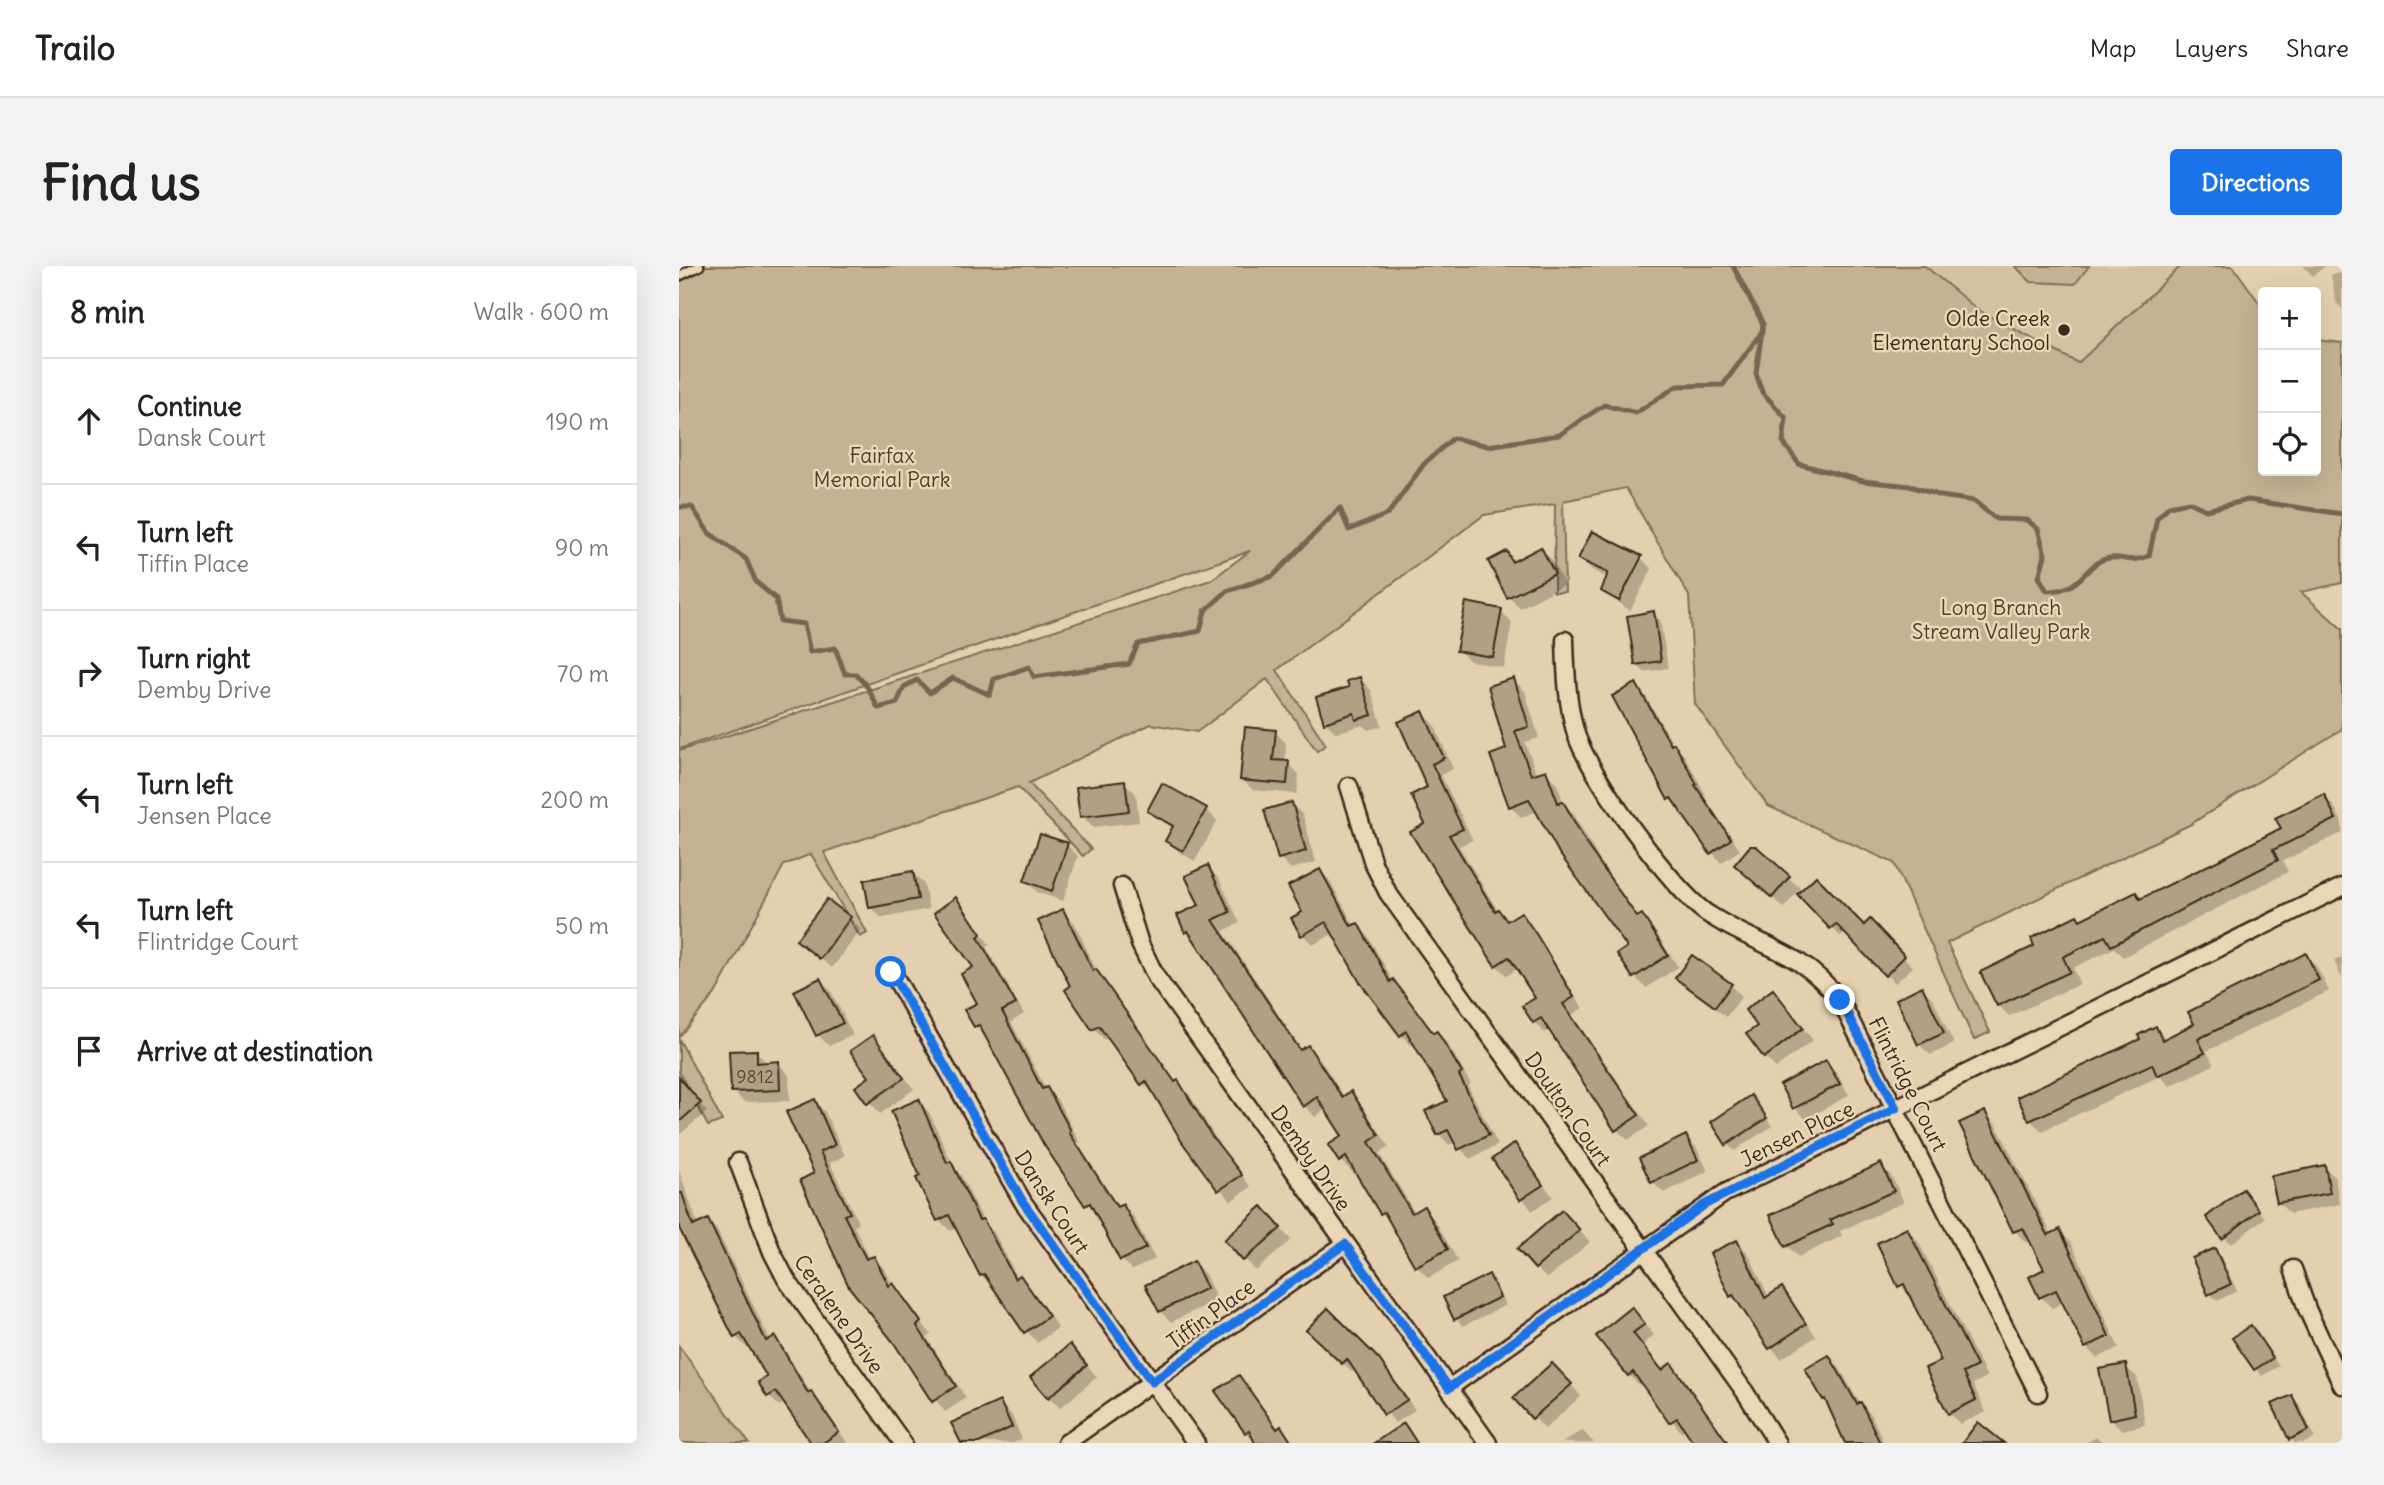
<!DOCTYPE html>
<html lang="en">
<head>
<meta charset="utf-8">
<style>
  :root { --surface:#fff; --page:#f2f2f2; --text:#222; --muted:#767676; --line:#e0e0e0; --accent:#1a73e8 }
  body { margin:0; font-family:Delius,sans-serif; background:var(--page); color:var(--text) }
  .controls { position:absolute; right:21px; top:21px; display:grid; overflow:hidden; border-radius:7px; box-shadow:0 7px 28px #0002 }
  .controls button { width:63px; height:63px; display:grid; place-items:center; padding:0; border:0; border-bottom:2px solid var(--line); background:var(--surface); color:var(--text); font:35px sans-serif }
  .stop { position:absolute; width:21px; height:21px; margin:-16px; border:5px solid #1a73e8; border-radius:50%; background:#fff }
  .stop.end { background:#1a73e8; border-color:#fff; box-shadow:0 2px 7px #0008 }
  .list { margin:0; padding:0; list-style:none }
  h2 { display:flex; justify-content:space-between; align-items:center; height:91px; margin:0; padding:0 28px; font-size:30px }
  h2 small { font-size:23px; font-weight:400; color:var(--muted) }
  .list li { display:grid; grid-template-columns:46px 1fr auto; gap:21px; align-items:center; box-sizing:border-box; height:126px; padding:0 28px; border-top:2px solid var(--line) }
  .list b { display:block; font-size:26px; white-space:nowrap }
  .list p { margin:0; font-size:23px; white-space:nowrap; color:var(--muted) }
  .list em { font-size:23px; font-style:normal; color:var(--muted) }
  .icon { flex:none; width:38px; height:38px; fill:none; stroke:currentColor; stroke-width:2; stroke-linecap:round; stroke-linejoin:round }
  .map { position:relative; flex:none; width:1663px; height:1177px; overflow:hidden; border-radius:7px }
  header { display:flex; align-items:center; gap:42px; box-sizing:border-box; height:98px; padding:0 35px; background:var(--surface); border-bottom:2px solid var(--line) }
  header strong { font-size:33px }
  nav { display:flex; gap:38px; margin-inline-start:auto; font-size:24px }
  .intro { display:flex; align-items:center; justify-content:space-between; box-sizing:border-box; height:168px; padding:0 42px }
  h1 { margin:0; font-size:49px }
  .button { padding:18px 32px; border-radius:7px; background:var(--accent); color:#fff; font-size:24px; font-weight:700 }
  main { display:flex; gap:42px; padding:0 42px }
  aside { flex:1; background:var(--surface); border-radius:7px; box-shadow:0 7px 28px #0002 }
  .map>svg:first-child { display:block }
  .built { fill:#d5c1a2 }
  .green { fill:#c5b294; stroke:#806e59; stroke-width:2 }
  .shadow { fill:#0003 }
  .lines { fill:none; stroke-linecap:round; stroke-linejoin:round }
  .stream { stroke:#766552; stroke-width:5 }
  .building { fill:#b39f84; stroke:#3b2a1e; stroke-width:2 }
  .lane-casing { stroke:#3b2a1e; stroke-width:13 }
  .street-casing { stroke:#3b2a1e; stroke-width:21 }
  .lane { stroke:#ebd7b5; stroke-width:8 }
  .street { stroke:#ebd7b5; stroke-width:16 }
  .route { stroke:#1a73e8; stroke-width:9 }
  .poi-dot { fill:#3b2a1e; stroke:#ebd7b5; stroke-width:2.5 }
  .labels { text-anchor:middle; dominant-baseline:central; stroke-width:5; stroke-linejoin:round; paint-order:stroke }
  .number-label { font-size:18px; fill:#594738 }
  .poi-label { font-size:21px; fill:#3b2a1e; stroke:#ebd7b5; text-anchor:end }
  .park-label { font-size:21px; fill:#503e30; stroke:#ebd7b5 }
  .street-label { font-size:21px; fill:#3b2a1e; stroke:#ebd7b5 }
</style>
</head>
<body>
<header>
<strong>Trailo</strong>
<nav><a>Map</a><a>Layers</a><a>Share</a></nav>
</header>
<div class="intro"><h1>Find us</h1><a class="button">Directions</a></div>
<main>
<aside>
<h2>8 min<small>Walk · 600 m</small></h2>
<ul class="list">
<li><svg class="icon" aria-label="ahead" viewBox="0 0 24 24"><path d="M12 20V5M6 11l6-6 6 6"/></svg><div><b>Continue</b><p>Dansk Court</p></div><em>190 m</em></li>
<li><svg class="icon" aria-label="left" viewBox="0 0 24 24"><path d="M17 20v-9H6M10 6l-5 5 5 5"/></svg><div><b>Turn left</b><p>Tiffin Place</p></div><em>90 m</em></li>
<li><svg class="icon" aria-label="right" viewBox="0 0 24 24"><path d="M7 20v-9h11M14 6l5 5-5 5"/></svg><div><b>Turn right</b><p>Demby Drive</p></div><em>70 m</em></li>
<li><svg class="icon" aria-label="left" viewBox="0 0 24 24"><path d="M17 20v-9H6M10 6l-5 5 5 5"/></svg><div><b>Turn left</b><p>Jensen Place</p></div><em>200 m</em></li>
<li><svg class="icon" aria-label="left" viewBox="0 0 24 24"><path d="M17 20v-9H6M10 6l-5 5 5 5"/></svg><div><b>Turn left</b><p>Flintridge Court</p></div><em>50 m</em></li>
<li><svg class="icon" aria-label="arrive" viewBox="0 0 24 24"><path d="M6 21V4h12l-3 4 3 4H6"/></svg><div><b>Arrive at destination</b></div></li>
</ul>
</aside>
<div class="map">
<svg width="1663" height="1177" viewBox="0 0 1663 1177">
  <rect width="100%" height="100%" fill="#e4d0af"/>
  <filter id="ink" filterUnits="userSpaceOnUse"><feTurbulence type="fractalNoise" baseFrequency=".0143" numOctaves="2"/><feDisplacementMap in="SourceGraphic" scale="14" xChannelSelector="R" yChannelSelector="G"/><feConvolveMatrix kernelMatrix="1 2 1 2 8 2 1 2 1" color-interpolation-filters="sRGB"/></filter>
  <g filter="url(#ink)">
    <polygon class="built" points="1245,0 1504,0 1395,127"/>
    <g class="green">
      <polygon points="0,0 1246,0 1299,44 1399,97 1502,0 1554,0 1584,42 1584,205 1637,205 1637,74 1663,77 1663,317 1622,326 1663,363 1663,463 1510,559 1268,677 1311,766 1295,774 1215,597 1089,540 1016,438 1010,330 947,222 884,235 886,326 875,326 876,238 805,249 598,404 647,479 638,485 588,413 518,466 472,458 350,517 412,583 404,590 339,521 145,586 188,667 181,671 132,588 105,599 36,728 0,771 0,485 532,314 571,285 0,483"/>
      <polygon points="1336,0 1410,0 1396,18 1352,16"/>
      <polygon points="0,773 43,855 29,860 0,806"/>
      <polygon points="0,1080 70,1177 0,1177"/>
    </g>
    <g class="shadow">
      <polygon points="1624,0 1646,0 1634,10"/>
      <polygon points="1663,7 1663,43 1657,36 1652,9"/>
      <polygon points="862,283 873,294 886,319 841,342 830,331 828,288 836,296"/>
      <polygon points="962,292 973,303 951,345 924,324 929,312 913,304 902,293"/>
      <polygon points="822,345 833,356 825,402 791,395 779,384"/>
      <polygon points="974,347 981,354 989,402 965,406 958,399"/>
      <polygon points="681,413 692,424 703,460 690,464 684,459 657,467 646,456"/>
      <polygon points="835,414 846,425 860,472 846,476 858,509 866,506 878,517 885,538 895,548 921,595 960,652 962,650 974,662 999,701 967,722 956,711 951,682 859,545 842,551 831,540 829,484"/>
      <polygon points="956,419 966,429 996,481 1005,489 1027,529 1024,530 1061,584 1042,597 991,533 935,431"/>
      <polygon points="744,447 755,458 774,503 762,509 794,574 780,580 819,645 830,656 841,648 852,659 904,742 893,749 970,860 949,874 938,864 871,763 866,767 855,756 859,732 839,702 828,710 817,699 749,559 750,522"/>
      <polygon points="596,466 607,477 606,496 620,508 618,528 574,524 562,513"/>
      <polygon points="446,517 457,528 460,556 414,561 403,550"/>
      <polygon points="1645,530 1656,542 1663,556 1663,567 1604,595 1609,606 1444,691 1435,682 1394,702 1401,718 1330,750 1319,739 1358,680 1457,628 1463,634 1604,563"/>
      <polygon points="612,538 624,549 637,596 612,603 601,592"/>
      <polygon points="527,543 538,555 516,595 500,586 488,575 495,563 470,545"/>
      <polygon points="388,579 399,590 384,635 358,626 347,615"/>
      <polygon points="1074,580 1121,622 1105,642 1057,599"/>
      <polygon points="529,601 540,613 561,657 544,665 623,784 628,781 640,792 666,832 672,828 683,839 710,881 700,887 736,947 744,942 755,953 779,995 749,1012 738,1000 677,903 673,906 662,895 665,870 647,843 636,851 625,839 518,677 507,666 522,640"/>
      <polygon points="641,605 651,615 676,661 678,659 689,670 715,717 756,768 768,777 792,818 789,820 819,879 791,893 776,876 770,879 760,868 770,835 736,777 732,779 722,769 655,667 634,679 623,668 625,646"/>
      <polygon points="234,607 245,618 250,643 203,652 191,641"/>
      <polygon points="1120,628 1185,662 1191,656 1234,701 1216,717 1167,666 1162,671"/>
      <polygon points="277,634 311,679 307,681 345,748 332,756 367,823 378,833 401,876 398,877 440,942 444,940 454,950 476,993 453,1004 443,994 418,949 367,879 306,770 296,760 301,737 296,702"/>
      <polygon points="383,645 395,656 420,709 498,817 510,828 543,883 572,921 552,935 504,875 476,827 464,818 431,771 426,774 415,763 388,724 393,721"/>
      <polygon points="171,652 182,664 153,702 119,674"/>
      <polygon points="1627,690 1638,701 1650,725 1528,785 1535,799 1491,820 1481,810 1363,865 1351,854 1477,762 1488,774 1518,759"/>
      <polygon points="1663,691 1663,713 1655,695"/>
      <polygon points="998,712 1051,719 1063,730 1047,751"/>
      <polygon points="141,714 152,725 174,769 150,780 139,769"/>
      <polygon points="1243,722 1254,733 1275,778 1251,789 1240,778"/>
      <polygon points="1093,725 1134,774 1097,802 1086,791 1080,760"/>
      <polygon points="194,771 235,823 201,848 179,822 193,812"/>
      <polygon points="77,786 89,798 99,797 110,809 111,835 65,836 54,825"/>
      <polygon points="1147,796 1158,807 1170,829 1127,853 1116,842 1103,820"/>
      <polygon points="0,823 12,826 28,846 0,869"/>
      <polygon points="1072,831 1093,860 1055,885 1048,878"/>
      <polygon points="135,835 146,846 166,890 151,897 180,958 175,960 191,993 194,992 206,1003 214,1020 223,1029 220,1029 252,1068 248,1072 287,1132 266,1146 171,1020 137,908"/>
      <polygon points="239,835 250,846 275,902 282,909 306,958 315,966 339,1013 352,1023 379,1062 358,1077 303,1009 278,962 271,965 260,954 243,911"/>
      <polygon points="1306,847 1317,858 1373,969 1380,965 1392,976 1440,1082 1418,1092 1407,1081 1385,1036 1373,1042 1362,1031 1367,1004 1352,974 1347,977 1336,965 1282,858"/>
      <polygon points="1006,871 1018,882 1029,905 985,927 973,916"/>
      <polygon points="836,880 874,931 853,945 815,893"/>
      <polygon points="1202,899 1213,911 1225,936 1161,965 1163,970 1119,991 1108,980"/>
      <polygon points="1645,900 1656,912 1661,938 1611,948 1599,936"/>
      <polygon points="0,904 19,959 29,955 38,964 91,1074 95,1072 105,1082 133,1129 169,1177 134,1177 106,1136 100,1140 90,1130 82,1117 90,1112 70,1079 67,1081 57,1071 0,957"/>
      <polygon points="1571,933 1586,952 1552,978 1545,971"/>
      <polygon points="594,954 612,974 577,1005 548,974"/>
      <polygon points="894,958 911,976 868,1013 857,1002"/>
      <polygon points="1228,964 1239,975 1308,1111 1294,1118 1307,1146 1281,1158 1270,1147 1265,1095 1200,978"/>
      <polygon points="1058,976 1069,987 1090,1031 1103,1023 1137,1070 1102,1093 1053,1030"/>
      <polygon points="1535,984 1542,991 1558,1025 1538,1035 1531,1028"/>
      <polygon points="514,997 526,1008 538,1034 492,1056 481,1045"/>
      <polygon points="810,1010 827,1039 784,1060 777,1053"/>
      <polygon points="953,1044 975,1069 964,1079 984,1105 992,1099 1003,1110 1050,1177 1018,1177 1007,1163 1002,1166 964,1117 961,1120 950,1109 920,1070"/>
      <polygon points="649,1045 709,1105 736,1144 716,1157 676,1103 673,1106 630,1064"/>
      <polygon points="1572,1062 1600,1100 1583,1110 1556,1073"/>
      <polygon points="1149,1091 1160,1101 1181,1138 1192,1148 1205,1177 1168,1177 1151,1138 1128,1104"/>
      <polygon points="402,1092 418,1111 381,1142 370,1131"/>
      <polygon points="1446,1100 1458,1111 1466,1159 1443,1164 1431,1153"/>
      <polygon points="884,1110 902,1130 866,1163 837,1132"/>
      <polygon points="559,1111 600,1164 615,1177 578,1177 568,1166 539,1126"/>
      <polygon points="1613,1131 1620,1138 1636,1172 1625,1177 1616,1177 1612,1173"/>
      <polygon points="320,1137 332,1148 343,1173 334,1177 284,1177"/>
      <polygon points="903,1164 915,1177 883,1177"/>
      <polygon points="1418,1171 1424,1177 1406,1177"/>
    </g>
    <g class="lines">
      <g class="stream">
        <path d="M1054 0 1084 58 1077 107 1083 126 1107 152 1104 176 1120 198 1184 215 1231 220 1262 230 1295 235 1317 253 1348 254 1359 263 1366 289 1360 311 1368 325C1407 325 1405 295 1431 292 1447 290 1447 298 1470 290L1478 252 1490 240 1510 236 1527 244 1569 234 1663 248"/>
        <polyline points="0,241 13,241 30,267 67,293 77,316 97,333 101,355 125,358 131,386 156,382 166,408 177,408 189,422 199,442 218,437 225,421 238,414 251,427 274,412 311,429 315,413 350,401 355,411 450,398 459,378 521,365 526,345 548,325 594,310 661,242 670,264 709,248 745,198 774,172 809,180 880,169 925,139 957,147 998,120 1044,119 1082,67"/>
      </g>
    </g>
    <g class="building">
      <polygon points="913,265 963,290 940,335 922,325 929,307 899,293"/>
      <polygon points="862,281 876,308 828,332 809,295 828,285 833,296"/>
      <polygon points="787,336 823,343 814,391 777,385"/>
      <polygon points="975,345 982,395 956,399 948,350"/>
      <polygon points="681,411 693,449 677,454 675,447 645,457 637,431 670,421 668,415"/>
      <polygon points="835,412 850,461 836,465 852,509 867,504 879,537 884,535 910,582 958,651 963,648 989,689 954,712 938,688 948,681 880,587 850,533 830,541 811,489 827,483 809,420"/>
      <polygon points="957,417 992,479 995,477 1018,518 1016,519 1052,573 1031,588 992,532 989,534 933,430"/>
      <polygon points="744,445 765,492 753,498 784,563 770,569 816,645 819,643 828,655 842,646 859,671 895,731 884,738 960,849 936,865 862,752 854,757 843,740 856,732 830,691 816,700 731,566 746,558 732,529 748,521 719,456"/>
      <polygon points="566,461 597,464 594,494 610,495 608,518 561,514"/>
      <polygon points="446,515 450,545 401,551 397,521"/>
      <polygon points="483,517 528,542 504,585 486,575 494,560 468,545"/>
      <polygon points="1645,528 1657,553 1594,584 1599,594 1432,680 1426,670 1384,691 1391,706 1318,740 1301,706 1355,680 1352,672 1398,649 1401,654 1457,626 1461,633 1542,593 1602,562 1596,552"/>
      <polygon points="613,536 627,585 599,593 585,544"/>
      <polygon points="361,568 389,577 373,625 345,615"/>
      <polygon points="1071,580 1077,580 1111,610 1093,632 1055,599"/>
      <polygon points="529,599 551,646 534,654 621,784 629,779 663,831 672,825 700,869 690,876 733,947 745,940 769,983 736,1001 705,946 701,948 667,891 660,896 649,879 663,870 638,831 624,841 509,665 506,667 498,649 520,639 506,610"/>
      <polygon points="641,603 672,660 679,657 711,716 714,713 754,767 758,765 783,807 780,809 810,869 779,884 769,864 758,869 746,845 768,835 727,765 721,770 680,715 647,656 622,670 612,652 623,646 609,620"/>
      <polygon points="234,605 239,633 190,642 185,614"/>
      <polygon points="1137,610 1185,659 1191,653 1226,690 1206,710 1157,658 1151,663 1118,628"/>
      <polygon points="277,631 302,668 299,671 337,738 323,745 363,823 368,821 392,865 390,866 438,941 444,938 467,982 441,995 411,937 406,940 365,879 300,759 295,761 285,744 298,737 282,708 294,701 255,647"/>
      <polygon points="148,633 172,651 141,693 117,674"/>
      <polygon points="384,643 414,705 417,703 496,816 499,814 532,869 563,909 539,925 503,876 467,815 462,819 420,760 413,764 386,724 391,720 359,655"/>
      <polygon points="1627,687 1640,714 1519,773 1526,787 1478,810 1473,798 1350,855 1338,831 1461,773 1459,769 1477,760 1483,774 1515,758 1509,746"/>
      <polygon points="1013,689 1053,718 1036,741 996,712"/>
      <polygon points="141,712 164,757 137,770 115,725"/>
      <polygon points="1243,720 1265,767 1239,779 1217,733"/>
      <polygon points="1094,723 1124,762 1085,792 1067,768 1078,760 1066,744"/>
      <polygon points="194,769 225,812 188,838 176,821 190,811 171,785"/>
      <polygon points="78,784 78,797 100,795 101,824 52,826 50,785"/>
      <polygon points="1147,794 1161,818 1114,843 1101,819"/>
      <polygon points="0,811 22,837 0,856"/>
      <polygon points="1072,829 1088,852 1047,879 1032,856"/>
      <polygon points="136,833 156,879 141,886 171,947 165,949 187,993 195,990 210,1020 214,1017 242,1056 238,1060 277,1120 253,1136 215,1077 170,1021 121,914 135,907 107,846"/>
      <polygon points="240,833 268,897 272,895 300,954 304,953 336,1013 341,1009 370,1050 345,1067 305,1008 301,1010 270,949 258,955 237,912 241,910 212,845"/>
      <polygon points="1306,845 1369,969 1381,963 1430,1070 1406,1082 1377,1024 1360,1032 1350,1011 1365,1003 1344,962 1334,966 1280,857"/>
      <polygon points="1007,869 1019,894 972,917 960,892"/>
      <polygon points="836,877 864,919 841,934 813,893"/>
      <polygon points="1202,897 1215,925 1151,954 1154,958 1106,981 1091,949"/>
      <polygon points="1646,899 1651,927 1598,937 1592,910"/>
      <polygon points="1564,923 1580,944 1543,973 1527,951"/>
      <polygon points="0,927 3,927 14,960 29,953 87,1075 96,1070 129,1127 132,1125 160,1166 144,1177 132,1177 97,1126 88,1131 79,1116 88,1111 62,1068 55,1072 0,962"/>
      <polygon points="583,940 602,962 564,995 545,974"/>
      <polygon points="883,944 901,964 856,1003 838,983"/>
      <polygon points="1228,962 1298,1100 1284,1107 1297,1134 1269,1148 1246,1102 1262,1095 1225,1018 1219,1021 1198,977"/>
      <polygon points="1058,974 1086,1032 1103,1021 1127,1058 1090,1083 1054,1029 1051,1031 1031,987"/>
      <polygon points="1536,982 1552,1018 1529,1029 1513,992"/>
      <polygon points="515,995 528,1022 480,1046 466,1019"/>
      <polygon points="810,1008 821,1031 775,1054 764,1031"/>
      <polygon points="953,1041 966,1058 954,1067 983,1104 992,1097 1049,1177 1015,1177 998,1152 990,1157 954,1106 949,1110 917,1070"/>
      <polygon points="649,1042 700,1093 728,1134 705,1149 668,1093 663,1098 627,1064"/>
      <polygon points="1572,1059 1594,1092 1575,1104 1553,1072"/>
      <polygon points="391,1078 408,1099 369,1132 351,1111"/>
      <polygon points="1150,1089 1178,1138 1182,1136 1201,1177 1166,1177 1146,1133 1144,1134 1126,1103"/>
      <polygon points="873,1097 893,1118 853,1153 834,1132"/>
      <polygon points="1447,1098 1456,1148 1430,1154 1420,1103"/>
      <polygon points="560,1109 598,1163 602,1160 613,1177 576,1177 570,1165 566,1167 536,1125"/>
      <polygon points="1613,1129 1630,1164 1610,1174 1593,1138"/>
      <polygon points="321,1135 333,1161 300,1177 282,1177 272,1157"/>
      <polygon points="1299,1156 1325,1177 1283,1177"/>
      <polygon points="725,1157 738,1177 695,1177"/>
    </g>
    <g class="lines">
      <defs>
        <polyline id="lane" points="0,10 20,0"/>
        <g id="street">
          <path d="M886 374C887 406 888 438 897 468 910 509 994 625 1029 648 1081 682 1118 681 1161 734L1359 1127"/>
          <polyline points="670,520 694,597 709,627 1066,1126 1098,1177"/>
          <polyline points="443,620 461,678 477,711 809,1177"/>
          <polyline points="213,706 344,936 517,1177"/>
          <polyline points="59,896 93,986 107,1013 224,1177"/>
          <polyline points="1614,1003 1628,1043 1663,1119"/>
          <polyline points="770,1122 1046,927 1663,621"/>
          <polyline points="387,1177 666,978"/>
        </g>
      </defs>
      <use href="#lane" class="lane-casing"/>
      <use href="#street" class="street-casing"/>
      <use href="#lane" class="lane"/>
      <use href="#street" class="street"/>
    </g>
  </g>
  <g class="lines" filter="url(#ink)">
    <polyline class="route" points="212,706 344,936 473,1116 666,978 770,1122 1025,939 1217,842 1161,734"/>
  </g>
  <circle class="poi-dot" cx="1385" cy="64" r="7"/>
  <g class="labels">
    <g class="number-label">
      <text x="76" y="810">9812</text>
    </g>
    <g class="poi-label">
      <text x="1371" y="52">Olde Creek<tspan x="1371" dy="24">Elementary School</tspan></text>
    </g>
    <g class="park-label">
      <text x="203" y="189">Fairfax<tspan x="203" dy="24">Memorial Park</tspan></text>
      <text x="1322" y="341">Long Branch<tspan x="1322" dy="24">Stream Valley Park</tspan></text>
    </g>
    <g class="street-label">
      <text transform="translate(1229 818) rotate(63)">Flintridge Court</text>
      <text transform="translate(889 843) rotate(55)">Doulton Court</text>
      <text transform="translate(1118 868) rotate(-26)">Jensen Place</text>
      <text transform="translate(632 892) rotate(55)">Demby Drive</text>
      <text transform="translate(373 936) rotate(57)">Dansk Court</text>
      <text transform="translate(160 1048) rotate(55)">Ceralene Drive</text>
      <text transform="translate(532 1048) rotate(-36)">Tiffin Place</text>
    </g>
  </g>
</svg>
<div class="controls">
<button>+</button>
<button>−</button>
<button><svg class="icon" aria-label="locate" viewBox="0 0 24 24"><circle cx="12" cy="12" r="6"/><path d="M12 2v4M12 18v4M2 12h4M18 12h4"/></svg></button>
</div>
<div class="stop" style="left:212px;top:706px"></div>
<div class="stop end" style="left:1161px;top:734px"></div>
</div>
</main>
</body>
</html>
